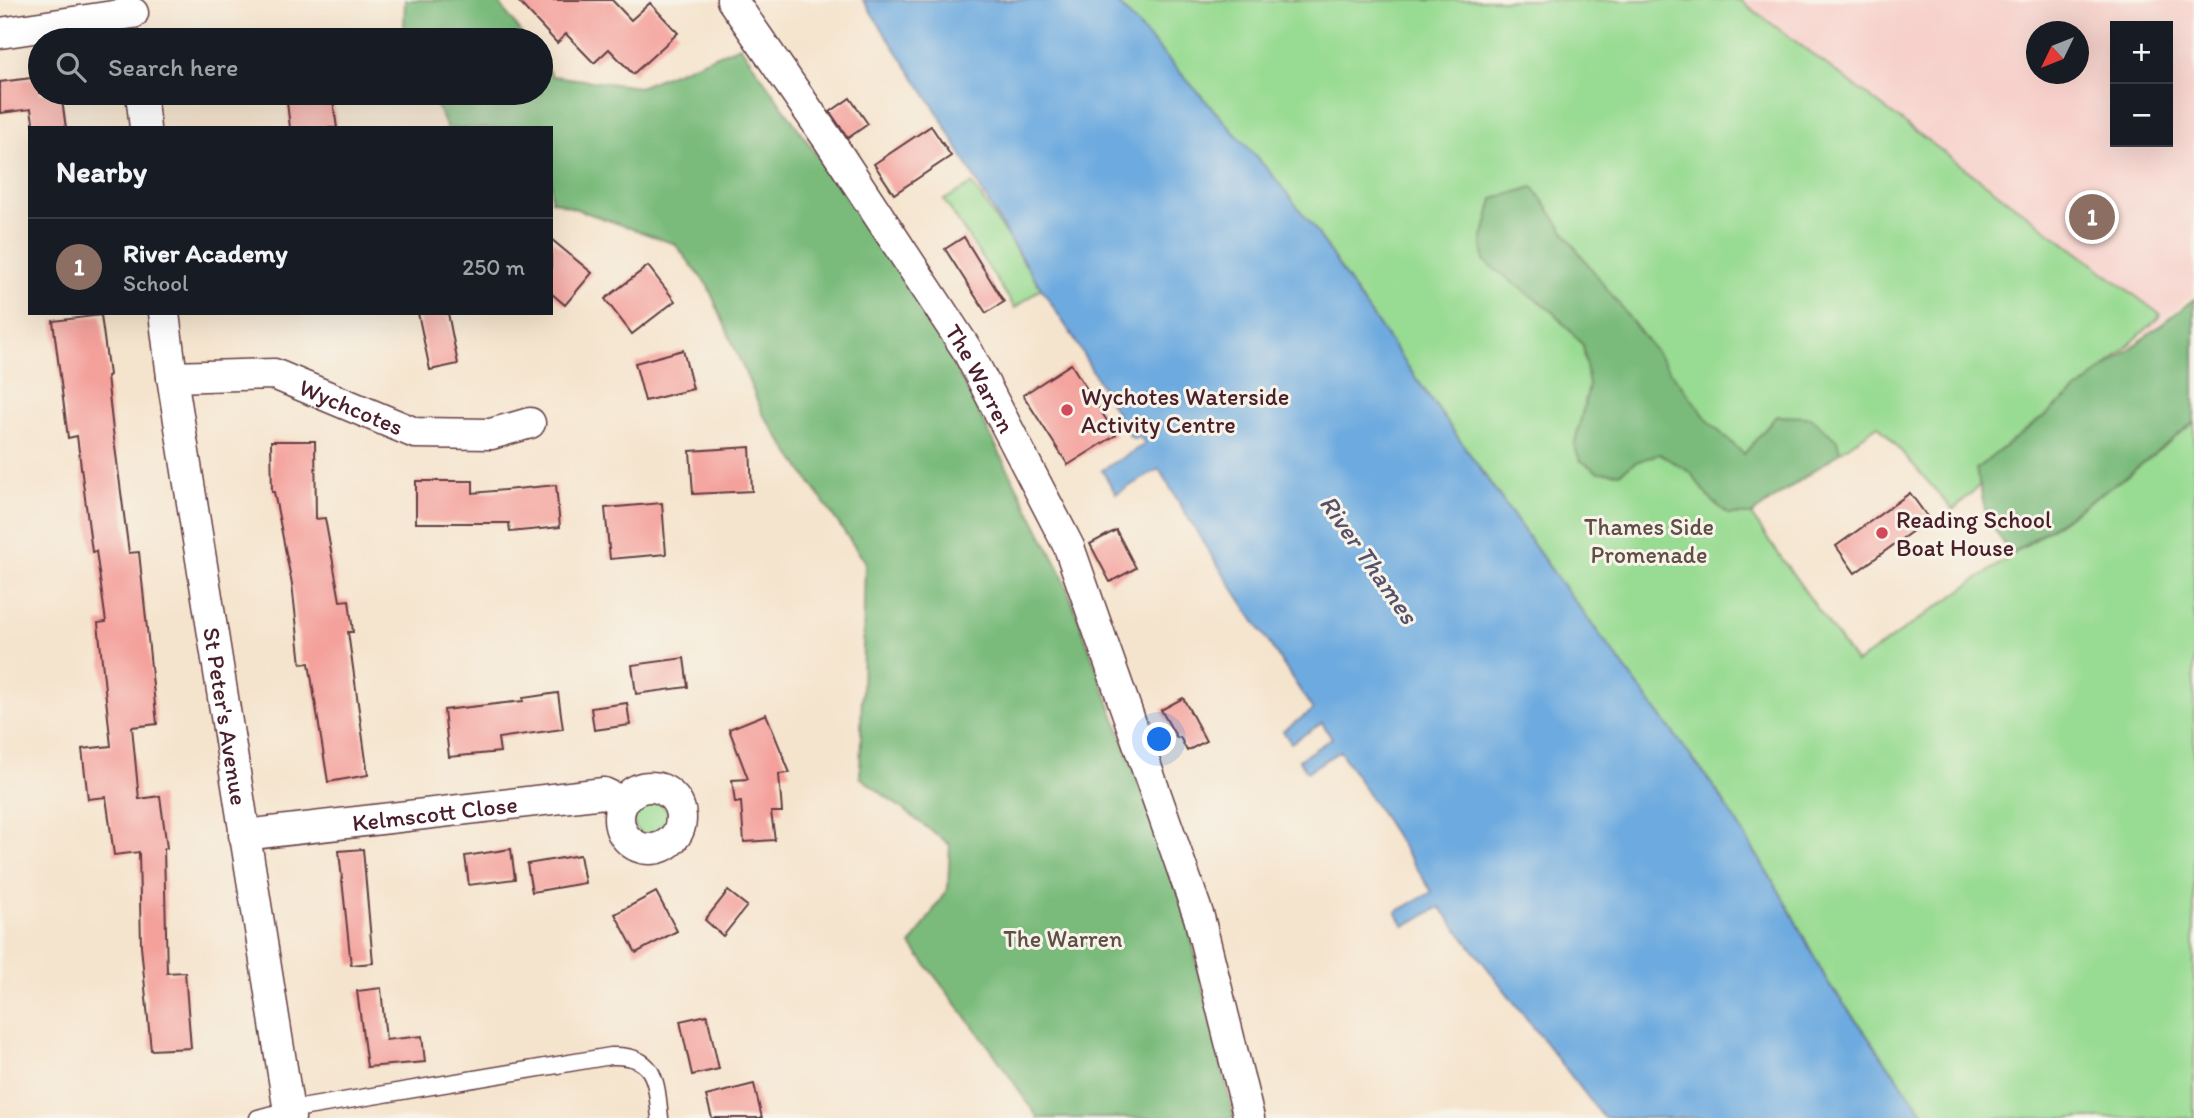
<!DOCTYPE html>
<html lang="en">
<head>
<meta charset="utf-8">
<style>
  :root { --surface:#171b24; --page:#242831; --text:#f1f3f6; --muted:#9ea1a6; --line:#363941; --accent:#d1495b }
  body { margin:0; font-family:Itim,sans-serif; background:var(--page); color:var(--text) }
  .controls { position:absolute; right:21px; top:21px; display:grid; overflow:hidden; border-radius:0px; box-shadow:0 7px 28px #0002 }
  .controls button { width:63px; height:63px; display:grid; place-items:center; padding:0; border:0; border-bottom:2px solid var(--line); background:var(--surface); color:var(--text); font:35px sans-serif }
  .compass { position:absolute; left:2026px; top:21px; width:63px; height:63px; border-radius:50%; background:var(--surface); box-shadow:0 7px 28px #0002; rotate:227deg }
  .you { position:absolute; left:1160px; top:740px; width:24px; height:24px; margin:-18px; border:5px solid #fff; border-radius:50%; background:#1a73e8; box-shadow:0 0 0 10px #1a73e833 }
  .badge { display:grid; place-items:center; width:46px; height:46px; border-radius:50%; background:var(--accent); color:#fff; font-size:23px; font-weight:700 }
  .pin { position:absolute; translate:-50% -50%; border:4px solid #fff; box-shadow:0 2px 7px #0006 }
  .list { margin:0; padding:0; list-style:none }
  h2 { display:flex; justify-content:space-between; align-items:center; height:91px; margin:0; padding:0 28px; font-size:30px }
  h2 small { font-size:23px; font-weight:400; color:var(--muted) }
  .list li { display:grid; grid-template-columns:46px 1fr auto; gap:21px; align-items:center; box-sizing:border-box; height:98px; padding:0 28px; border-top:2px solid var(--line) }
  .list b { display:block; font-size:26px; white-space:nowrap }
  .list p { margin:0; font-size:23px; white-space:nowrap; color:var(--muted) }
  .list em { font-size:23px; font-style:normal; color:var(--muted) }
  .icon { flex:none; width:38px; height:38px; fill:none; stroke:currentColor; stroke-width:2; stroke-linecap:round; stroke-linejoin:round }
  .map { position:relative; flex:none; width:2194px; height:1118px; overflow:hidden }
  .search { position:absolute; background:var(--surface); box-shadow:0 7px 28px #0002; left:28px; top:28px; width:525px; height:77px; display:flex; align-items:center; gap:18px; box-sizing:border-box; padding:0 24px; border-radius:38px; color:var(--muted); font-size:26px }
  .panel { position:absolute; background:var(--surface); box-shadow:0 7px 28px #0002; left:28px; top:126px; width:525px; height:189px; border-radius:0px }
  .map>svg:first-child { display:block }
  .built { fill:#f7d0cb; fill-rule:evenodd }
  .green { fill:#98db92; stroke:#717d5e; stroke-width:2 }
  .forest { fill:#7abb7c; stroke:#626d54; stroke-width:2 }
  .water { fill:#6daadf; stroke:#5c6485; stroke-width:2 }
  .building { fill:#f4a09b }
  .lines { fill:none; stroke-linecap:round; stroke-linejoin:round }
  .service-casing { stroke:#643d43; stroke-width:19 }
  .minor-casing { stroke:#643d43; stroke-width:33 }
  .service { stroke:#fff; stroke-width:16 }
  .minor { stroke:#fff; stroke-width:30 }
  .poi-dot { fill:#d1495b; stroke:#f7f3e8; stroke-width:2.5 }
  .labels { text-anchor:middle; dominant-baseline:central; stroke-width:6; stroke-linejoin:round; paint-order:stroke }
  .street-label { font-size:24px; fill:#4a1f2b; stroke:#f7f3e8 }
  .poi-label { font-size:24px; fill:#4a1f2b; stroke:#f7f3e8; text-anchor:start }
  .park-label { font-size:24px; fill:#5e4e45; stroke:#f7f3e8 }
  .water-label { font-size:26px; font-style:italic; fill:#56506a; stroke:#f7f3e8 }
</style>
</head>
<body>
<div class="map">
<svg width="2194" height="1118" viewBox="0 0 2194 1118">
  <rect width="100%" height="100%" fill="#f7f3e8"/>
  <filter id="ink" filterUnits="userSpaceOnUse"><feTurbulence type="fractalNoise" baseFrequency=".0143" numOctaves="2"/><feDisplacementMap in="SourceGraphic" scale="14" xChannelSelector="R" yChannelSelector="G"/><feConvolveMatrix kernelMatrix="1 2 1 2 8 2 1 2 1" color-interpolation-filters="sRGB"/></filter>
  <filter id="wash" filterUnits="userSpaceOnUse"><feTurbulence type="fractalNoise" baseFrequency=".00686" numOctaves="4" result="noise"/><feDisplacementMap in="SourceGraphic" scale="28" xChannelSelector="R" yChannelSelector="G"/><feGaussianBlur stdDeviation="1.57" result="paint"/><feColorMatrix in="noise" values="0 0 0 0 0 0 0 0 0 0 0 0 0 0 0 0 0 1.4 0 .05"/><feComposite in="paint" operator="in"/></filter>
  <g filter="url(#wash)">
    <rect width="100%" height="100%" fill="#f5e4cd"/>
    <path class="built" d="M1746 0H2194V293L2145 335 1730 21ZM2115 26H2168V142H2115ZM2036 32H2078V74H2036Z"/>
    <g class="green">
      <polygon points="1115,0 1740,0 2161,315 1953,510 1878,425 1751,515 1856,663 2128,475 2194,422 2194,1118 1927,1118 1827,981 1782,896 1719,794 1555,575 1358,296 1315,229"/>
      <polygon points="972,184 1041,288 1015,308 944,200"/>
      <circle cx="652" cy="820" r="18"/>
    </g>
    <g class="forest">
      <polygon points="405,0 497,0 526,40 408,40 404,31"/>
      <polygon points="740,46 924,307 1062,574 1184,907 1234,1118 1038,1118 993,1052 911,945 948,888 950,845 860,777 865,562 763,414 708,286 675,244 551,200 551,128 447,128 431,93 541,93 541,60 552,76 639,87"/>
      <polygon points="1533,187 1575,247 1711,424 1744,454 1776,416 1810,417 1837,440 1840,452 1751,515 1729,515 1708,497 1690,472 1659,454 1636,462 1620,473 1598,472 1580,460 1574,446 1589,386 1583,345 1554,313 1484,261 1482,242 1493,199"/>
      <polygon points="2194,299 2194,422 2128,475 2011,554 1987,518 1976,469"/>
    </g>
    <polygon class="water" points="863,0 1115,0 1269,171 1315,229 1358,296 1555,575 1719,794 1782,896 1827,981 1927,1118 1604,1118 1440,907 1404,926 1396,912 1432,892 1340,751 1307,772 1299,760 1332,738 1322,723 1291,743 1283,731 1313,710 1204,544 1159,469 1116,494 1102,470 1145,444 1140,437 1133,438 1129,435 1073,337 1009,239 938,113"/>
    <g id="blocks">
      <g class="building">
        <polygon points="517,0 612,0 631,20 650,3 678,33 633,74 609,49 594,63 566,34 557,43"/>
        <polygon points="40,77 40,93 61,93 66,128 34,128 31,109 0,113 0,82"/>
        <polygon points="286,93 332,93 337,128 290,128"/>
        <polygon points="850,98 868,124 848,138 830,112"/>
        <polygon points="931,126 951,156 894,194 874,164"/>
        <polygon points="964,237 1004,302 986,313 945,249"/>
        <polygon points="551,239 592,273 565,305 551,293"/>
        <polygon points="648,266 675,301 632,334 605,299"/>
        <polygon points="418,313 448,313 458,364 430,370"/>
        <polygon points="101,315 109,375 107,376 113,431 129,553 139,552 157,724 132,727 139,799 160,796 167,848 164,849 167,973 185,972 191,1048 151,1050 141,946 139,852 114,855 106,797 88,799 82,749 111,746 98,623 106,622 96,551 92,552 77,436 68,438 53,321"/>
        <polygon points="683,350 693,389 645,401 635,363"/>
        <polygon points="1071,364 1116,435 1068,465 1023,395"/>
        <polygon points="271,441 315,441 316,519 325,518 340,601 349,600 353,632 348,632 368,775 328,782 309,663 301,664 292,584 274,492 272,492"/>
        <polygon points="750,447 752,491 693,494 690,451"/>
        <polygon points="416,481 473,481 473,493 556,485 560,527 510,532 509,523 416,523"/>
        <polygon points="1910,493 1929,519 1855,573 1836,546"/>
        <polygon points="662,503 666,554 610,559 605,508"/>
        <polygon points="1116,530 1136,568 1110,582 1090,544"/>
        <polygon points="684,658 688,687 636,694 632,665"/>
        <polygon points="558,693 563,729 498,738 500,752 449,757 444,710 523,701 523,698"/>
        <polygon points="1183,698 1206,741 1187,751 1180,737 1177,738 1161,710"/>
        <polygon points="627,703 630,725 594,730 591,708"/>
        <polygon points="766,714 790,773 779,774 782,812 771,812 775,840 744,842 741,802 735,803 732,780 748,779 729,729"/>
        <polygon points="363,849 373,963 351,965 339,851"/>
        <polygon points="511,849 515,879 469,885 465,856"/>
        <polygon points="580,855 585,883 532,892 527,864"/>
        <polygon points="728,891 747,906 723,936 705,920"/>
        <polygon points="656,892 677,931 636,953 615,914"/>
        <polygon points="381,988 386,1040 422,1036 425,1062 367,1067 357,991"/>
        <polygon points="707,1015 719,1069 692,1075 680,1021"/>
        <polygon points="754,1084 762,1118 712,1118 706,1096"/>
      </g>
    </g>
  </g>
  <g filter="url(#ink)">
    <use href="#blocks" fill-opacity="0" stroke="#643d43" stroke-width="2"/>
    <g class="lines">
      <defs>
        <path id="service" d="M258 1118 289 1110 611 1056C657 1054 656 1083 660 1118"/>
        <g id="minor">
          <path id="s1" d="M732 0 828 139 967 350 1069 547 1199 917 1249 1118"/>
          <polyline points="0,33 133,13"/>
          <polyline points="141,93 145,128"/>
          <path id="s2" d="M164 313 172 377 290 1118"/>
          <path id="s3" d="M172 377 274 374 415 433 491 434 530 423"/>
          <circle cx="650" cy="818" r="31"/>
          <path id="s4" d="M244 835 604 793 623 802"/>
        </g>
      </defs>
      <use href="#service" class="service-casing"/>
      <use href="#minor" class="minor-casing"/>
      <use href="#service" class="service"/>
      <use href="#minor" class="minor"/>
    </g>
  </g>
  <g class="poi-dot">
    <circle cx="1067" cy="410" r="7"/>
    <circle cx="1882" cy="533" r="7"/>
  </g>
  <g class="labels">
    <g class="street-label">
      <text stroke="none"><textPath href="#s1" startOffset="453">The Warren</textPath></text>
      <text stroke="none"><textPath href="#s3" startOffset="186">Wychcotes</textPath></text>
      <text stroke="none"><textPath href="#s2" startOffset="408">St Peter's Avenue</textPath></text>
      <text stroke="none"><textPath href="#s4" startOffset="192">Kelmscott Close</textPath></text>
    </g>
    <g class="poi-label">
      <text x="1081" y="396">Wychotes Waterside<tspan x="1081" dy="28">Activity Centre</tspan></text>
      <text x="1896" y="519">Reading School<tspan x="1896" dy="28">Boat House</tspan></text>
    </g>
    <g class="park-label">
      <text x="1649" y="526">Thames Side<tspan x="1649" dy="28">Promenade</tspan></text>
      <text x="1063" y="938">The Warren</text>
    </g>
    <g class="water-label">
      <text transform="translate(1369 559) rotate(55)">River Thames</text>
    </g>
  </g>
</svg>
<div class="controls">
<button>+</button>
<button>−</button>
</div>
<svg class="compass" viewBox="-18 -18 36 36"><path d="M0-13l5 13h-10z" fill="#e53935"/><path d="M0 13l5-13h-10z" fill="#9ea1a6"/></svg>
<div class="you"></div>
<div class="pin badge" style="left:2092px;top:217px;background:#8d6e63">1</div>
<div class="search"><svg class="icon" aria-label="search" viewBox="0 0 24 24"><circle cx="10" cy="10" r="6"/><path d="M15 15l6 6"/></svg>Search here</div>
<section class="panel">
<h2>Nearby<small></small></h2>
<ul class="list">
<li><span class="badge" style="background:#8d6e63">1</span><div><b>River Academy</b><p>School</p></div><em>250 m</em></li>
</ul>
</section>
</div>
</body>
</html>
